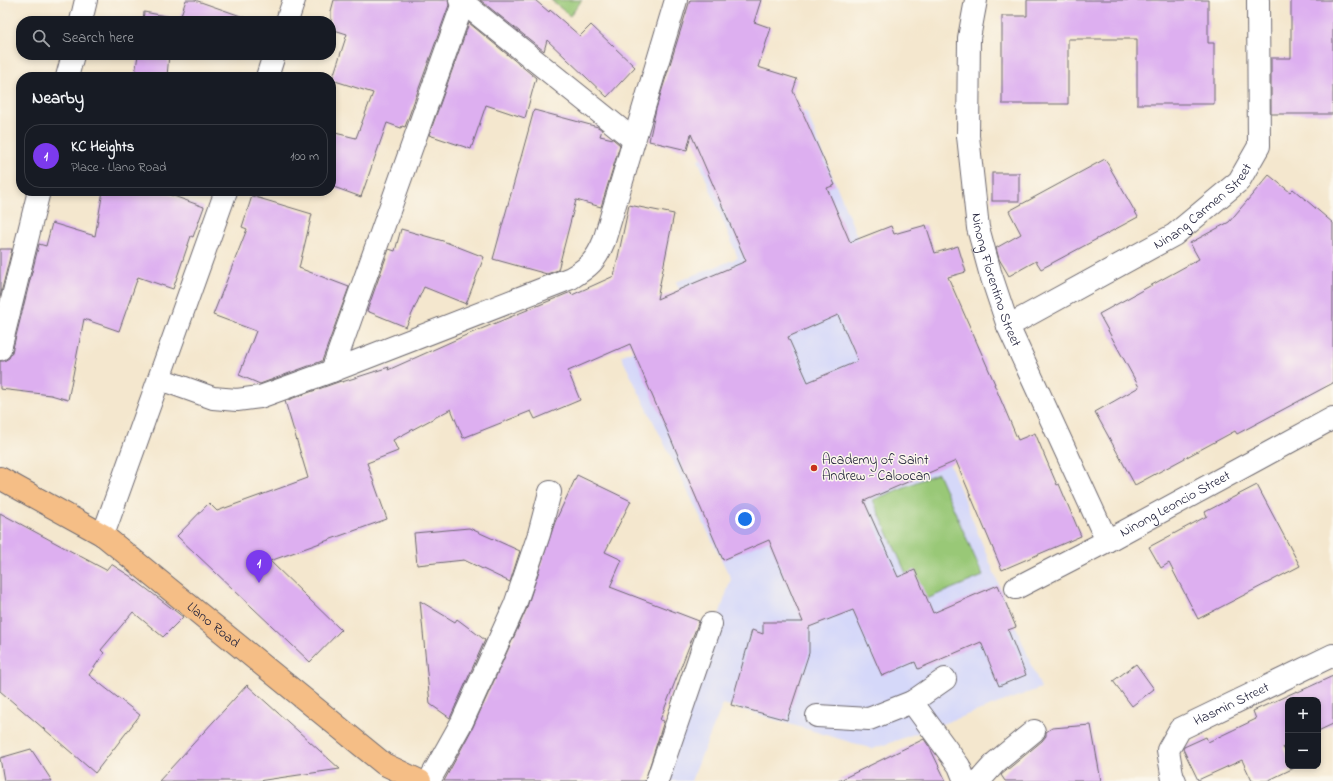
<!DOCTYPE html>
<html lang="en">
<head>
<meta charset="utf-8">
<style>
  :root { --surface:#171b24; --page:#20242c; --text:#f1f3f6; --muted:#9ea1a6; --line:#363941; --accent:#7c3aed }
  body { margin:0; font-family:"Indie Flower",sans-serif; background:var(--page); color:var(--text) }
  .controls { position:absolute; right:12px; bottom:12px; display:grid; overflow:hidden; border-radius:8px; box-shadow:0 2px 6px #0003 }
  .controls button { width:36px; height:36px; display:grid; place-items:center; padding:0; border:0; border-bottom:1px solid var(--line); background:var(--surface); color:var(--text); font:20px sans-serif }
  .you { position:absolute; left:745px; top:519px; width:14px; height:14px; margin:-10px; border:3px solid #fff; border-radius:50%; background:#1a73e8; box-shadow:0 0 0 6px #1a73e833 }
  .badge { display:grid; place-items:center; width:26px; height:26px; border-radius:50%; background:var(--accent); color:#fff; font-size:13px; font-weight:700 }
  .pin { position:absolute; translate:-50% -33px; filter:drop-shadow(0 1px 2px #0008) }
  .pin::after { content:''; position:absolute; top:21px; width:14px; height:12px; background:inherit; clip-path:polygon(0 0,100% 0,50% 100%) }
  .list { margin:0; padding:0; list-style:none }
  h2 { display:flex; justify-content:space-between; align-items:center; height:52px; margin:0; padding:0 16px; font-size:17px }
  h2 small { font-size:13px; font-weight:400; color:var(--muted) }
  .list li { display:grid; grid-template-columns:26px 1fr auto; gap:12px; align-items:center; box-sizing:border-box; height:64px; margin:0 8px 8px; padding:0 8px; border:1px solid var(--line); border-radius:16px }
  .list b { display:block; font-size:15px; white-space:nowrap }
  .list p { margin:0; font-size:13px; white-space:nowrap; color:var(--muted) }
  .list em { font-size:13px; font-style:normal; color:var(--muted) }
  .icon { flex:none; width:22px; height:22px; fill:none; stroke:currentColor; stroke-width:2; stroke-linecap:round; stroke-linejoin:round }
  .map { position:relative; flex:none; width:1333px; height:781px; overflow:hidden }
  .search { position:absolute; background:var(--surface); box-shadow:0 2px 6px #0003; left:16px; top:16px; width:320px; height:44px; display:flex; align-items:center; gap:10px; box-sizing:border-box; padding:0 14px; border-radius:16px; color:var(--muted); font-size:15px }
  .panel { position:absolute; background:var(--surface); box-shadow:0 2px 6px #0003; left:16px; top:72px; width:320px; height:124px; border-radius:16px }
  .map>svg:first-child { display:block }
  .built { fill:#d5d8f9 }
  .green { fill:#99c877; stroke:#5e7559 }
  .building { fill:#ddaff0; fill-rule:evenodd }
  .lines { fill:none; stroke-linecap:round; stroke-linejoin:round }
  .minor-casing { stroke:#6c676e; stroke-width:24 }
  .major-casing { stroke:#6c676e; stroke-width:24 }
  .minor { stroke:#fff; stroke-width:22 }
  .major { stroke:#f5be86; stroke-width:22 }
  .poi-dot { fill:#c8321e; stroke:#fbf7ec; stroke-width:1.5 }
  .labels { text-anchor:middle; dominant-baseline:central; stroke-width:3; stroke-linejoin:round; paint-order:stroke }
  .street-label { font-size:14px; fill:#22223b; stroke:#fbf7ec }
  .poi-label { font-size:14px; fill:#22223b; stroke:#fbf7ec; text-anchor:start }
</style>
</head>
<body>
<div class="map">
<svg width="1333" height="781" viewBox="0 0 1333 781">
  <rect width="100%" height="100%" fill="#fbf7ec"/>
  <filter id="ink" filterUnits="userSpaceOnUse"><feTurbulence type="fractalNoise" baseFrequency=".025" numOctaves="2"/><feDisplacementMap in="SourceGraphic" scale="8" xChannelSelector="R" yChannelSelector="G"/><feConvolveMatrix kernelMatrix="1 2 1 2 8 2 1 2 1" color-interpolation-filters="sRGB"/></filter>
  <filter id="wash" filterUnits="userSpaceOnUse"><feTurbulence type="fractalNoise" baseFrequency=".012" numOctaves="4" result="noise"/><feDisplacementMap in="SourceGraphic" scale="16" xChannelSelector="R" yChannelSelector="G"/><feGaussianBlur stdDeviation="0.9" result="paint"/><feColorMatrix in="noise" values="0 0 0 0 0 0 0 0 0 0 0 0 0 0 0 0 0 1.4 0 .05"/><feComposite in="paint" operator="in"/></filter>
  <g filter="url(#wash)">
    <rect width="100%" height="100%" fill="#f4e7ce"/>
    <polygon class="built" points="806,111 1041,688 873,749 723,704 691,781 664,781 731,579 621,356 692,322 676,282 738,258 698,159"/>
    <g class="green">
      <polygon points="551,0 582,0 570,16"/>
      <polygon points="938,473 983,576 919,602 873,500"/>
    </g>
    <g id="blocks">
      <g class="building">
        <polygon points="186,0 195,0 255,21 179,21"/>
        <polygon points="334,0 448,0 449,5 405,127 402,126 401,128 387,123 361,197 331,186 331,132 356,138 373,93 332,80 347,34 331,29 331,11"/>
        <polygon points="480,0 535,0 549,12 550,10 580,36 591,25 635,67 607,97 547,40 544,51"/>
        <path d="M690 0H761L754 22 771 28 758 67 797 79 793 91 835 185 827 188 850 242 891 226 894 234 926 225 935 253 958 246 966 272 948 277 995 384H994L1018 440 1035 433 1057 485 1059 484 1081 536 1002 570 956 461 864 501 898 577 915 570 933 613 998 585 1016 627 1008 630 1026 675 999 686 981 642 918 669 915 662 882 676 853 610 809 627V653L787 720 731 705 752 630 763 634V622H803L769 540 723 560 630 344 568 371 580 400 535 419 531 411 463 438 451 409 393 440 398 451 367 463 387 519 270 561 341 630 310 662 177 536 209 503 217 511 308 478 285 401 341 381 342 382 389 367 388 370 464 336 571 292 572 295 614 276 629 205 674 214 657 299 746 261 691 134 687 150 649 141 656 109ZM838 315 858 361 808 382 788 337Z"/>
        <polygon points="1027,0 1208,0 1208,43 1214,43 1214,104 1137,104 1137,39 1068,39 1068,104 1002,104 1002,16 1027,16"/>
        <polygon points="1291,0 1333,0 1333,114 1271,114 1271,58 1291,58"/>
        <polygon points="144,12 171,17 171,21 143,21"/>
        <polygon points="469,23 536,78 525,118 486,105 471,149 429,135"/>
        <polygon points="138,55 169,55 167,76 135,74"/>
        <polygon points="534,110 598,127 602,130 600,136 613,139 620,145 601,207 576,200 558,270 547,274 493,259"/>
        <polygon points="1105,159 1138,217 1041,269 1036,261 1009,276 999,259 996,248 1021,234 1009,211"/>
        <rect x="992" y="173" width="27" height="28"/>
        <polygon points="1269,175 1290,192 1293,189 1333,223 1333,383 1237,434 1235,431 1135,485 1095,412 1139,387 1099,314 1199,259 1190,243 1229,222"/>
        <polygon points="103,191 160,191 204,207 193,237 191,236 173,289 138,277 119,331 84,319 68,400 51,395 0,389 0,361 4,361 9,358 12,352 39,244 46,246 52,223 95,236"/>
        <polygon points="252,196 312,214 299,268 349,287 322,361 260,384 239,375 256,331 213,315 247,229 242,227"/>
        <polygon points="401,229 443,241 484,257 466,304 424,287 406,327 367,311 389,249 395,251"/>
        <polygon points="0,249 12,249 0,297"/>
        <polygon points="577,475 631,501 605,552 622,560 610,587 699,621 660,720 664,721 645,781 444,781 473,727 526,610 555,522"/>
        <polygon points="1257,485 1300,566 1198,619 1169,563 1161,568 1149,547 1207,516 1205,512"/>
        <polygon points="0,513 106,570 111,564 130,576 183,617 163,637 133,612 101,650 104,653 89,675 140,715 95,773 0,691"/>
        <polygon points="469,528 520,551 510,582 464,560 417,565 414,533"/>
        <polygon points="420,601 455,622 457,619 485,640 450,718 430,704"/>
        <polygon points="1136,664 1154,689 1132,706 1113,681"/>
        <polygon points="1333,676 1333,724 1318,731 1318,700 1288,700 1288,745 1283,747 1288,757 1288,766 1293,766 1294,768 1267,781 1252,781 1242,760 1198,780 1183,749 1184,747 1206,737 1208,742 1256,719 1253,711 1297,691 1298,692"/>
        <polygon points="247,685 340,769 258,781 159,781"/>
        <polygon points="1091,725 1101,781 1005,781 1001,775 1042,741 1046,736 1046,732 1052,728"/>
        <polygon points="924,739 930,748 946,781 838,781"/>
        <polygon points="31,749 52,781 4,781 0,758"/>
      </g>
    </g>
  </g>
  <g filter="url(#ink)">
    <use href="#blocks" fill-opacity="0" stroke="#6c676e" stroke-width="1"/>
    <g class="lines">
      <defs>
        <g id="minor">
          <polyline points="460,0 634,140"/>
          <path id="s1" d="M976 0 969 38 968 136 978 228 990 272 1008 326 1107 541"/>
          <polyline points="81,21 86,0"/>
          <polyline points="287,21 294,0"/>
          <polyline points="67,77 73,55"/>
          <polyline points="267,77 274,55"/>
          <path id="s2" d="M1008 326 1174 235 1239 181 1259 146 1258 0"/>
          <polyline points="0,349 39,191"/>
          <polyline points="332,371 463,3"/>
          <path d="M160 379 213 398 237 400 260 397 332 371 571 278C589 267 596 261 604 241L676 0"/>
          <polyline points="103,535 226,191"/>
          <path id="s3" d="M1016 588 1107 541 1333 418"/>
          <polyline points="945,679 912,702 959,766 965,781"/>
          <polyline points="817,716 869,719 912,702"/>
          <polyline points="429,781 462,722 515,605 539,534 550,492"/>
          <polyline points="657,781 711,624"/>
          <polyline points="979,781 996,762 1034,731"/>
          <path id="s4" d="M1175 781 1173 780 1168 750 1180 729 1333 655"/>
        </g>
        <g id="major">
          <path id="s5" d="M0 478 103 535 384 764 420 781"/>
        </g>
      </defs>
      <use href="#minor" class="minor-casing"/>
      <use href="#major" class="major-casing"/>
      <use href="#minor" class="minor"/>
      <use href="#major" class="major"/>
    </g>
  </g>
  <circle class="poi-dot" cx="814" cy="468" r="4"/>
  <g class="labels">
    <g class="street-label">
      <text stroke="none"><textPath href="#s2" startOffset="230">Ninang Carmen Street</textPath></text>
      <text stroke="none"><textPath href="#s1" startOffset="284">Ninong Florentino Street</textPath></text>
      <text stroke="none"><textPath href="#s3" startOffset="180">Ninong Leoncio Street</textPath></text>
      <text stroke="none"><textPath href="#s5" startOffset="260">Llano Road</textPath></text>
      <text stroke="none"><textPath href="#s4" startOffset="114">Hasmin Street</textPath></text>
    </g>
    <g class="poi-label">
      <text x="822" y="460">Academy of Saint<tspan x="822" dy="16">Andrew - Caloocan</tspan></text>
    </g>
  </g>
</svg>
<div class="controls">
<button>+</button>
<button>−</button>
</div>
<div class="you"></div>
<div class="pin badge" style="left:259px;top:583px">1</div>
<div class="search"><svg class="icon" aria-label="search" viewBox="0 0 24 24"><circle cx="10" cy="10" r="6"/><path d="M15 15l6 6"/></svg>Search here</div>
<section class="panel">
<h2>Nearby<small></small></h2>
<ul class="list">
<li><span class="badge">1</span><div><b>KC Heights</b><p>Place · Llano Road</p></div><em>100 m</em></li>
</ul>
</section>
</div>
</body>
</html>
